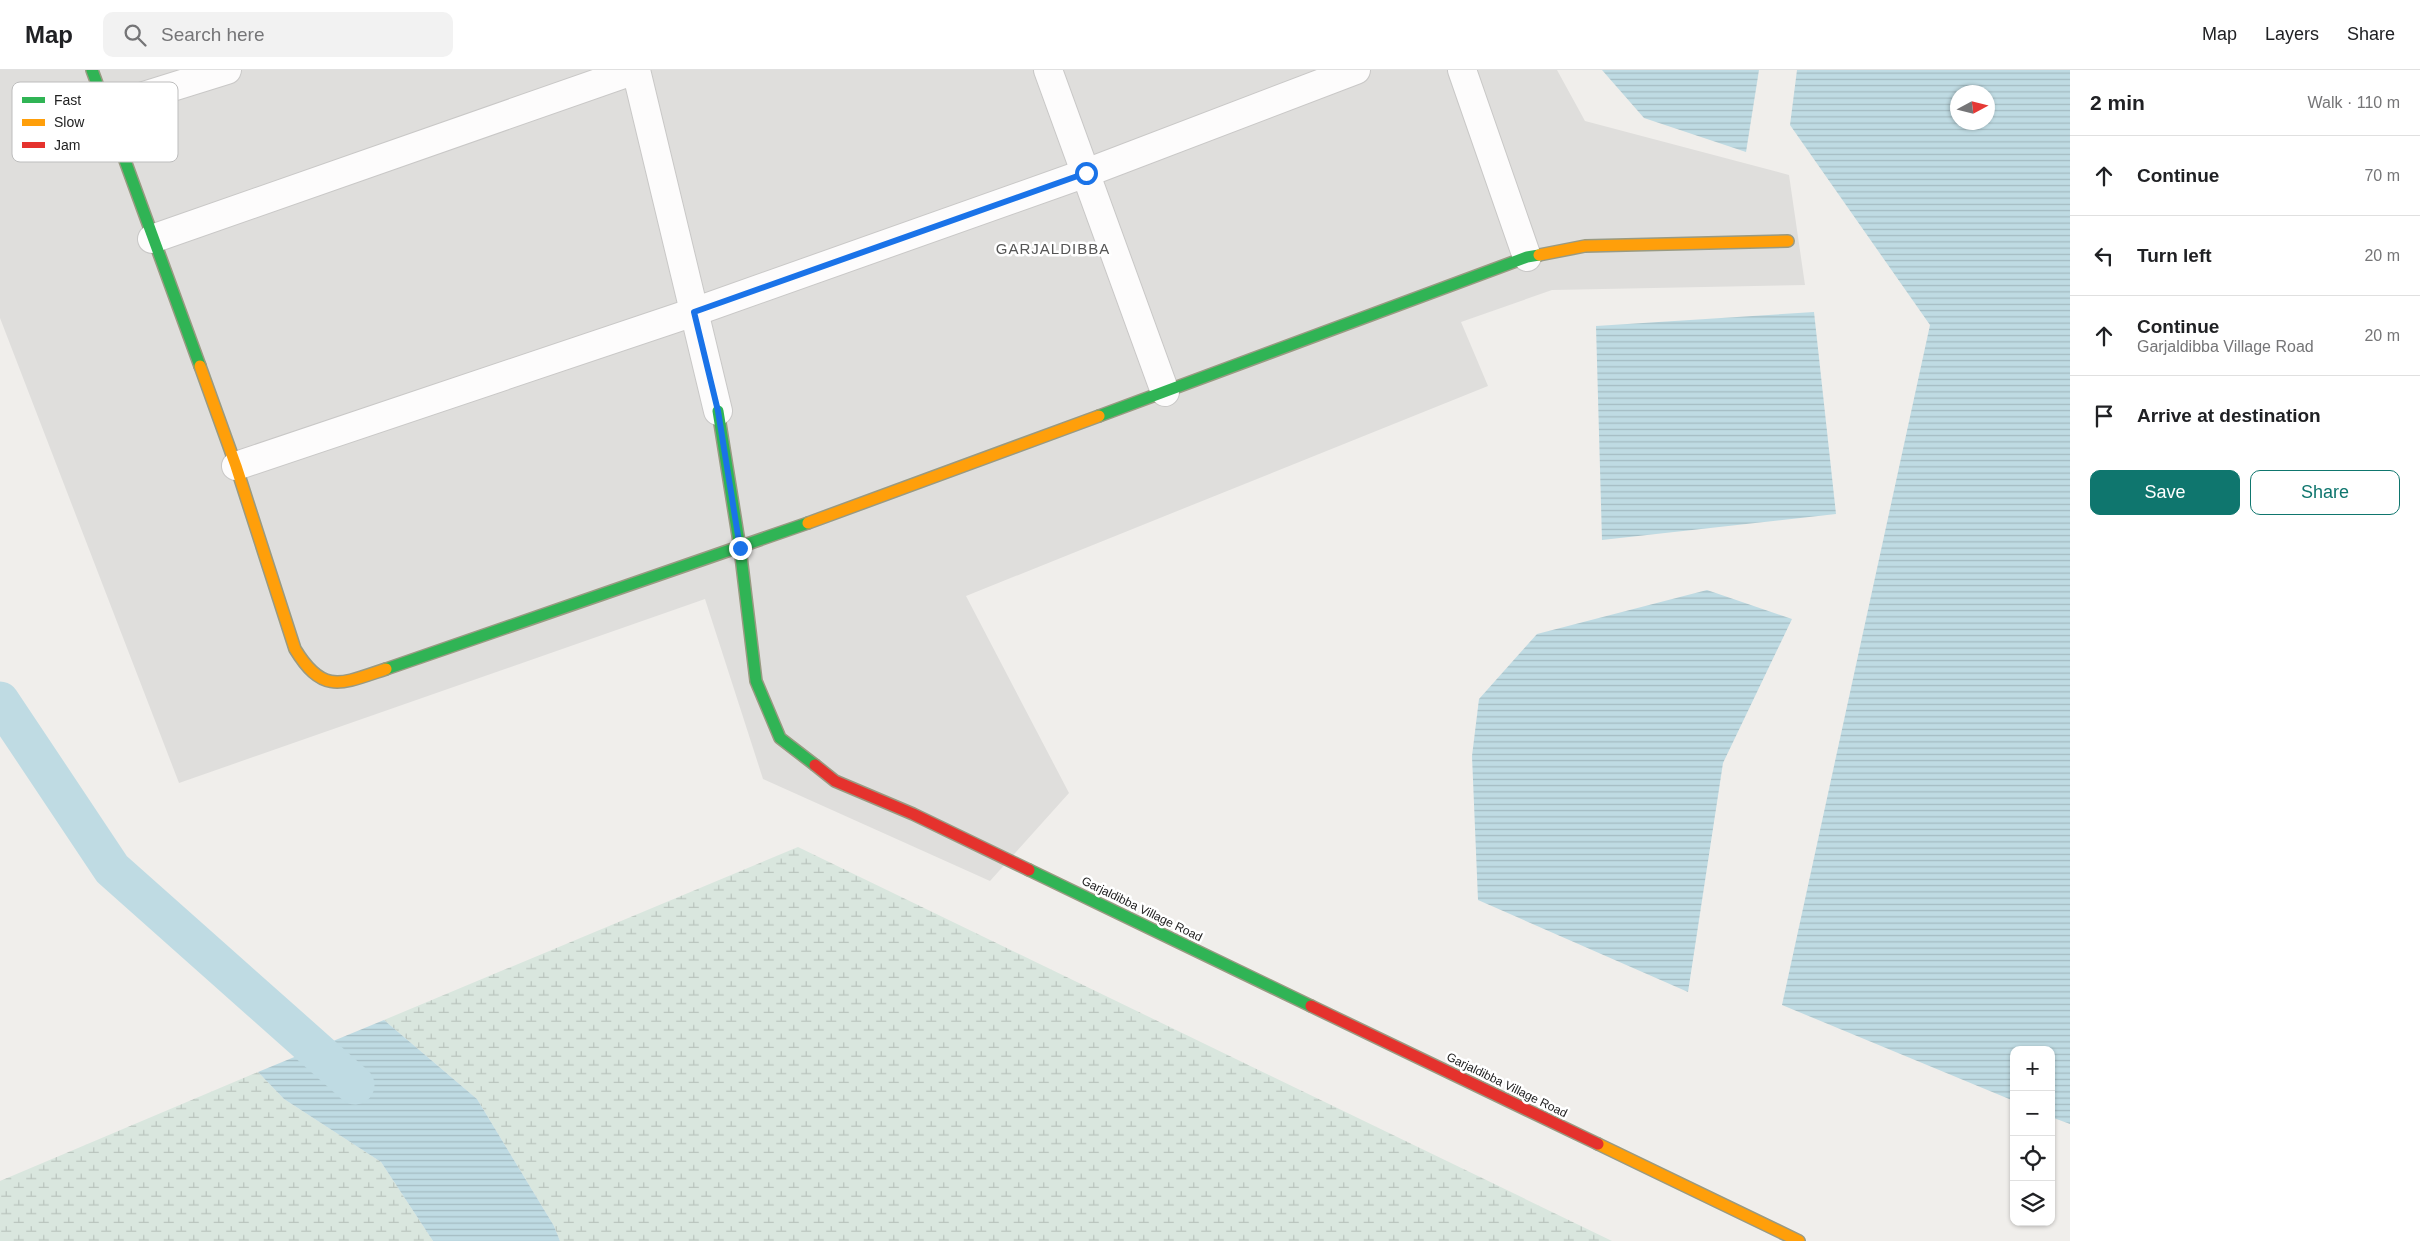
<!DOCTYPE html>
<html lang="en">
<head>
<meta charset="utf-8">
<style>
  :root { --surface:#fff; --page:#f2f2f2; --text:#202124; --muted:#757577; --line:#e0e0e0; --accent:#0f766e }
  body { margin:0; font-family:Arial,sans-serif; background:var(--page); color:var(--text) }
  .controls { position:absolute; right:15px; bottom:15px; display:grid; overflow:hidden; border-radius:10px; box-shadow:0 1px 4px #0004 }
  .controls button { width:45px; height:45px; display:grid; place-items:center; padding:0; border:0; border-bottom:1px solid var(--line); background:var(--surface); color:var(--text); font:25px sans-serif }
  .compass { position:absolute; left:1950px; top:15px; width:45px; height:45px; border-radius:50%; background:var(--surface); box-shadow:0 1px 4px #0004; rotate:83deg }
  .stop { position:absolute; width:15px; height:15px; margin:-11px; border:4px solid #1a73e8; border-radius:50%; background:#fff }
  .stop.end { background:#1a73e8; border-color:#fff; box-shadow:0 1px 5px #0008 }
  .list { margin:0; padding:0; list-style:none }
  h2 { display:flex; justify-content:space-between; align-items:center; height:65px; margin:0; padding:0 20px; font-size:21px }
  h2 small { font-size:16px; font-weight:400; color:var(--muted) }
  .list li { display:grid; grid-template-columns:32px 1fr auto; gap:15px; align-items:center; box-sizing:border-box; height:80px; padding:0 20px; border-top:1px solid var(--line) }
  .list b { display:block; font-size:19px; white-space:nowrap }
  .list p { margin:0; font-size:16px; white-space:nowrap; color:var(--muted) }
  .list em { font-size:16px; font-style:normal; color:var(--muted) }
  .actions { display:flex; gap:10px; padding:15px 20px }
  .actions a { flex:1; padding:11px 0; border:1px solid var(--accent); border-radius:10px; text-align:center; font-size:18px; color:var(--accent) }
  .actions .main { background:var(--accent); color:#fff }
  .icon { flex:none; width:28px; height:28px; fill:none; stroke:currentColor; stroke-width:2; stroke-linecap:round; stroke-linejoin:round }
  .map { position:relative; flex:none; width:2070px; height:1171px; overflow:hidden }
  header { display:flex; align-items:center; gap:30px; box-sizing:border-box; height:70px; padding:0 25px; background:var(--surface); border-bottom:1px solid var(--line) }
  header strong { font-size:24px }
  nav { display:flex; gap:28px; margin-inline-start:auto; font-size:18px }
  .search { width:350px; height:45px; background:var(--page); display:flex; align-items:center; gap:12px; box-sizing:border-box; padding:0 18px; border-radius:10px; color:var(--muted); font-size:19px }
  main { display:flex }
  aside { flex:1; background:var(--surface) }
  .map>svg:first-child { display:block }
  .residential { fill:#dfdedc }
  .wetland { fill:url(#wetland-marsh) }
  .water { fill:url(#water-rules); fill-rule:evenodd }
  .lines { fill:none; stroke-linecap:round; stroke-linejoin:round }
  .canal { stroke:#bfdbe3; stroke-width:39 }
  .street-casing { stroke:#c9c8c7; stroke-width:30 }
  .fast-casing { stroke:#999a82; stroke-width:14 }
  .slow-casing { stroke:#999a82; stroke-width:14 }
  .jam-casing { stroke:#999a82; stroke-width:14 }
  .street { stroke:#fdfcfc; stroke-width:28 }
  .fast { stroke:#30b455; stroke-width:11 }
  .slow { stroke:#ff9f0a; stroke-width:11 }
  .jam { stroke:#e5322d; stroke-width:11 }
  .route { stroke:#1a73e8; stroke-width:6 }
  .labels { text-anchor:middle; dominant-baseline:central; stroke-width:5; stroke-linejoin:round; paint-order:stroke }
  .street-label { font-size:12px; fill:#222; stroke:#fff }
  .quarter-label { font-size:15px; letter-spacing:1px; fill:#555; stroke:#fff }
  .key { fill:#fff; stroke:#bdbdbd; stroke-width:1 }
  .key-label { font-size:14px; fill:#222 }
</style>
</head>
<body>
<header>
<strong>Map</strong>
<div class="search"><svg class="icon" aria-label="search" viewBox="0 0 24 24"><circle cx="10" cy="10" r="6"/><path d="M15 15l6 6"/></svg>Search here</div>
<nav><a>Map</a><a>Layers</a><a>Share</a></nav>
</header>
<main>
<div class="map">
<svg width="2070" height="1171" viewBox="0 0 2070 1171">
  <defs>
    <pattern id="wetland-marsh" width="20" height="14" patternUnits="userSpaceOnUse" patternTransform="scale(1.25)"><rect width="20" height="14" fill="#d9e6de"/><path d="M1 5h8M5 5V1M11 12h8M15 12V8" fill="none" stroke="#bac5be"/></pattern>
    <pattern id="water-rules" width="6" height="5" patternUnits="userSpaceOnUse" patternTransform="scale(1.25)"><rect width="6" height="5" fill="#bfdbe3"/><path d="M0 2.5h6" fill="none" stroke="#a4bcc2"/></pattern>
  </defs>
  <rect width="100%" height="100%" fill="#f0eeeb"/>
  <polygon class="residential" points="0,0 1557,0 1585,51 1789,105 1805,215 1552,220 1461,252 1488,316 966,526 1069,723 990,811 763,709 705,529 179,713 0,248"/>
  <g class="wetland">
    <polygon points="798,777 1612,1171 560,1171 554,1156 477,1029 384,950"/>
    <polygon points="258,1002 284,1029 381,1092 433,1171 0,1171 0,1111"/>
  </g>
  <g class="water">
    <polygon points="1602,0 1759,0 1746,82 1644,48"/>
    <path d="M1797 0H2070V1054L2051 1047V980H2014V1031L1782 935 1930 255 1790 55ZM1988 22V52H1958V22Z"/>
    <polygon points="1814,242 1836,444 1602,470 1596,256"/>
    <polygon points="1707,520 1792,549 1723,693 1688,922 1478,830 1472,686 1479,629 1537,564"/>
    <polygon points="384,950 477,1029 554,1156 560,1171 433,1171 381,1092 284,1029 258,1002"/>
  </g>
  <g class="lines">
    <polyline class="canal" points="0,631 112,799 355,1015"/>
    <defs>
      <g id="street">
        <polyline points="636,0 718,341"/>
        <polyline points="1048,0 1165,322"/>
        <polyline points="1462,0 1527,187"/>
        <polyline points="105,38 227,0"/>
        <polyline points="152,169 635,0"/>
        <polyline points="236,396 694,242 1086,103 1356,0"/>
      </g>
      <g id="fast">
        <polyline points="92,0 200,296"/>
        <polyline points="718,341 740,478 756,611 780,668 815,695"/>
        <polyline points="1099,346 1527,187 1539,185"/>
        <polyline points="386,599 808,453"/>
        <polyline points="1029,800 1311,936"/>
      </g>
      <g id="slow">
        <polyline points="1539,185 1585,176 1788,171"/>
        <path d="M200 296 236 396 295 579C323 625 341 614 386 599"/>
        <polyline points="808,453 1099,346"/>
        <polyline points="1598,1074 1799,1171"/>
      </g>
      <g id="jam">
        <polyline points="815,695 835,711 913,744 1029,800"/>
        <polyline points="1311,936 1598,1074"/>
      </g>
    </defs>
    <use href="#street" class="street-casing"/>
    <use href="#fast" class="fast-casing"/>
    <use href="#slow" class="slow-casing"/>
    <use href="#jam" class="jam-casing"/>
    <use href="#street" class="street"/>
    <use href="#fast" class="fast"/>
    <use href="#slow" class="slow"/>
    <use href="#jam" class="jam"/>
  </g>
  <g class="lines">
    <polyline class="route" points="740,478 718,341 694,242 1086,103"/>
  </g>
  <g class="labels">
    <g class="street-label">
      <text transform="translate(1142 839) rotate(26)">Garjaldibba Village Road</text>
      <text transform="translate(1507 1015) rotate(26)">Garjaldibba Village Road</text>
    </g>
    <g class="quarter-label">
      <text x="1053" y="178">GARJALDIBBA</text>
    </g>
  </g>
  <rect x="12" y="12" width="166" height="80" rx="8" class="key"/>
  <rect x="22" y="27" width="23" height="6" fill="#30b455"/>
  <rect x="22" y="49" width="23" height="7" fill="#ff9f0a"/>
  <rect x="22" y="72" width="23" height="6" fill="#e5322d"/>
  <g class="key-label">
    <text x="54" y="35">Fast</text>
    <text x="54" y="57">Slow</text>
    <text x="54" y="80">Jam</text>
  </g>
</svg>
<div class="controls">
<button>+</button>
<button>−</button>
<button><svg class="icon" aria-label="locate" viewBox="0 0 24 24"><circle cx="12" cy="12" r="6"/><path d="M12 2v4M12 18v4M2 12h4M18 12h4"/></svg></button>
<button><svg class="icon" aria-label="layers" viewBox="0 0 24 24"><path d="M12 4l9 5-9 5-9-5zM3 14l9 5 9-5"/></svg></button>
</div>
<svg class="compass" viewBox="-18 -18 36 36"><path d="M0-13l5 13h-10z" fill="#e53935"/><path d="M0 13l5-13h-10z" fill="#757577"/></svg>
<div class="stop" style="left:1086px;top:103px"></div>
<div class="stop end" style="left:740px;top:478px"></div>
</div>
<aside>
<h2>2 min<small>Walk · 110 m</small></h2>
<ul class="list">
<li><svg class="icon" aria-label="ahead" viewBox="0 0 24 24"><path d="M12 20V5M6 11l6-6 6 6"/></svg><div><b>Continue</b></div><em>70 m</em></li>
<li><svg class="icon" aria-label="left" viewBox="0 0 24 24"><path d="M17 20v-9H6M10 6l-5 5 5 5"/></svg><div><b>Turn left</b></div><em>20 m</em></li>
<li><svg class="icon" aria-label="ahead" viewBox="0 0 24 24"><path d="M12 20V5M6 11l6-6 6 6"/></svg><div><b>Continue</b><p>Garjaldibba Village Road</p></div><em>20 m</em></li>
<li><svg class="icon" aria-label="arrive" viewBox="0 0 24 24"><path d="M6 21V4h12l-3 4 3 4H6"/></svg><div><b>Arrive at destination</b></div></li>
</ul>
<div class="actions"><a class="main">Save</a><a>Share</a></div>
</aside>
</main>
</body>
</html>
